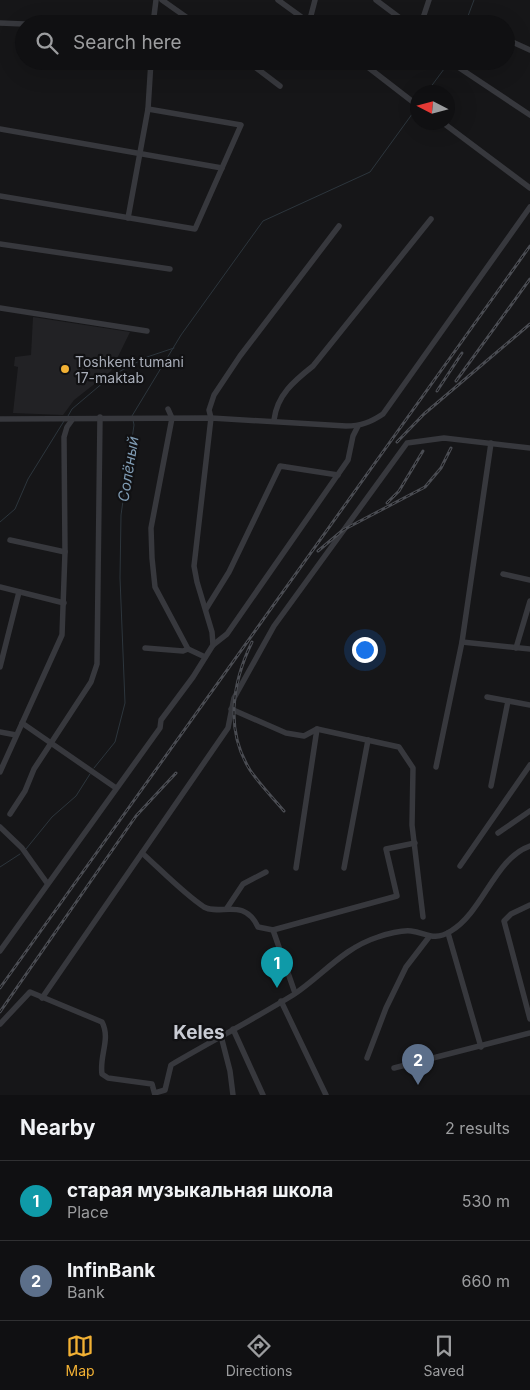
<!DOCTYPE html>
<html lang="en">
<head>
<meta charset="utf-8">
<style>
  :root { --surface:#101012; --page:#1e1e20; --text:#f1f3f6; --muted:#9c9d9f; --line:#303032; --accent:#f2b134 }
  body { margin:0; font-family:Inter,sans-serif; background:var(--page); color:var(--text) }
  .compass { position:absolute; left:410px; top:85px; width:45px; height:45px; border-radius:50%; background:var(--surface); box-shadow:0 5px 20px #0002; rotate:276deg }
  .you { position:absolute; left:364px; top:649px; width:18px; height:18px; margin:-12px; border:4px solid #fff; border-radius:50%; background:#1a73e8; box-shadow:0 0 0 8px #1a73e833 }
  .badge { display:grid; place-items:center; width:32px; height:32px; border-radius:50%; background:var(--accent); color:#fff; font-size:16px; font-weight:700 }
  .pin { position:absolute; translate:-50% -41px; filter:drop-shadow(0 1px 2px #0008) }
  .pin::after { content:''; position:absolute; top:26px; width:18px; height:15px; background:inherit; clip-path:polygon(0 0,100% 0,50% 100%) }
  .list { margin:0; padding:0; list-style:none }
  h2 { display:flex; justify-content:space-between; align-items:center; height:65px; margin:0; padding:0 20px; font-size:21px }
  h2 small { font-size:16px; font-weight:400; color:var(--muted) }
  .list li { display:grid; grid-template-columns:32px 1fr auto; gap:15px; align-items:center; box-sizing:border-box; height:80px; padding:0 20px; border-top:1px solid var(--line) }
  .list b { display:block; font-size:19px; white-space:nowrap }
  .list p { margin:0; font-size:16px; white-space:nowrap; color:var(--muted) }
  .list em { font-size:16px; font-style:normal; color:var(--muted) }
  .icon { flex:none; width:28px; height:28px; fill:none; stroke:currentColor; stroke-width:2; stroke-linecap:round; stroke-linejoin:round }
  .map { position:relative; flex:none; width:530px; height:1095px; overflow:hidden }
  .search { position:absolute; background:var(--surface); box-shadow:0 5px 20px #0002; left:15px; right:15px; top:15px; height:55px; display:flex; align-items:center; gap:12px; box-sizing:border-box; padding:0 18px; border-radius:28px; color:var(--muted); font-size:19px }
  .sheet { height:225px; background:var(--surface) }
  nav { display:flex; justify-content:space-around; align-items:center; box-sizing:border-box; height:70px; border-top:1px solid var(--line); background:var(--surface); font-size:14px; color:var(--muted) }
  nav a { display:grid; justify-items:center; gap:2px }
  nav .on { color:var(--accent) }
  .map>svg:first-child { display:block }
  .built { fill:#222225 }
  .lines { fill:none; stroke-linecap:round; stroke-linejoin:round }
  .stream { stroke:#2c353c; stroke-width:1 }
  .minor { stroke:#37383d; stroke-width:5.5 }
  .rail-casing { stroke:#4a4c52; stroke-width:3 }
  .rail { stroke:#111113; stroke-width:1; stroke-dasharray:4; stroke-linecap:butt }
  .poi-dot { fill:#f2b134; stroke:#111113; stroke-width:2 }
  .labels { text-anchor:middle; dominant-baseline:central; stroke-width:4.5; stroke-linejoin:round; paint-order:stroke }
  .poi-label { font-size:14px; fill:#a8adb8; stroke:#111113; text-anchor:start }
  .water-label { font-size:15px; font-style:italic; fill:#7f9bb3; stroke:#111113 }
  .district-label { font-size:19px; font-weight:bold; fill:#c9ccd4; stroke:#111113 }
</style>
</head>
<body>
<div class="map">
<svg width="530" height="1095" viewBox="0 0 530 1095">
  <rect width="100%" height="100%" fill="#161618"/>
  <polygon class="built" points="33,317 130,332 111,371 74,400 63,415 13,413 18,367 14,366 15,357 31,355"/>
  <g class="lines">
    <g class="stream">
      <polyline points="465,24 474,0"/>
      <polyline points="427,92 450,61"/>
      <polyline points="68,416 72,409 111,376 147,357 174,348"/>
      <polyline points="132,416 181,335 263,221 370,172 418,106"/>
      <polyline points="0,522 15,509 28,479 64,421"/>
      <polyline points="94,768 115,742 125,703 120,578 121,515 134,425 133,420"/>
      <polyline points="26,849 52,817 76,796 90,774"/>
      <polyline points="0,867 20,854"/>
    </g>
    <g class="minor">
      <polyline points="162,0 196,24"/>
      <polyline points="278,0 311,24"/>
      <polyline points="376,0 408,24"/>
      <polyline points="0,23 24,24"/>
      <polyline points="309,23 315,0"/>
      <polyline points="153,24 156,0"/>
      <polyline points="421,24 429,0"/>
      <polyline points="506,39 530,50"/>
      <polyline points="231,61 251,64"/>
      <polyline points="247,61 280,86"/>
      <polyline points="360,61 413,102"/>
      <polyline points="458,67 530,115"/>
      <polyline points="442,122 530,188"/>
      <polyline points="0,129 222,168"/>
      <polyline points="0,196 195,229 241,125 148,109"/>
      <polyline points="128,218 148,109 151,61"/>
      <polyline points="0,244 170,269"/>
      <polyline points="0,308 147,331"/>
      <polyline points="168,409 172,418 151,528 152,558 155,587 188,649 205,657"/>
      <path d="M0 419 211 418 346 426C361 426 371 422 383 414L530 207"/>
      <path d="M274 420C277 395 294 381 313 366L431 219"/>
      <polyline points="10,540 65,552"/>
      <polyline points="503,574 530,580"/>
      <polyline points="0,587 64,603"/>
      <polyline points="206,609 229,572 280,466 338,475"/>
      <polyline points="462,642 530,649"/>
      <polyline points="213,645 227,634 348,460 353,436 358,426"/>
      <polyline points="145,648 183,651 188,649"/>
      <polyline points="516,648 530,601"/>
      <polyline points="0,667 19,592"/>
      <polyline points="487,697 530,705"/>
      <polyline points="231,709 286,733 304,736 317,729 399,747 413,768 412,825 423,917"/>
      <polyline points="22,723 116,788"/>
      <polyline points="0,732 16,735"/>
      <polyline points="436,767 462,642 491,443"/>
      <polyline points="0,772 62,635 65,552 64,437 67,427 72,420"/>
      <polyline points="491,786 508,701"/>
      <polyline points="10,814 25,791 34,769 91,682 97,664 100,417"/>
      <polyline points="0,827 22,848 47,883"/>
      <polyline points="498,833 530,811"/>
      <path d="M142 853C160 869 184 894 204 907 220 916 244 897 258 927L273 930 397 896 386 849 415 843"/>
      <polyline points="460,866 530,765"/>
      <polyline points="296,868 317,729"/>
      <polyline points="344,868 368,740"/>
      <polyline points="530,905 511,914 504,921 530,1019"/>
      <polyline points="227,908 243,884 266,872"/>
      <polyline points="273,930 295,993"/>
      <polyline points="448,933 481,1047"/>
      <polyline points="0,951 160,728 161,720 193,677 213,645 212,632 197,582 194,566 211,418 209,410 214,395 240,356 339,226"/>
      <polyline points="42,998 228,728 234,698 274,626 407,443 444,438 530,448"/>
      <polyline points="281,1001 326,1095"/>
      <path d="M0 1024 30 992 102 1022C111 1039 99 1056 102 1074L108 1078 152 1084 155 1095"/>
      <polyline points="233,1029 263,1095"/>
      <polyline points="221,1036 230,1071 233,1095"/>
      <polyline points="367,1058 386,1008 406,967 429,937"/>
      <polyline points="394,1068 530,1033"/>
      <path d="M155 1093 165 1090 171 1065C212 1041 254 1019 293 995 322 976 343 948 378 937 386 934 402 930 411 931 427 933 433 942 451 931 483 912 495 858 530 846"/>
    </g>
    <defs>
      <g id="rail">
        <polyline points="456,381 530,279"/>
        <polyline points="437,391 462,353"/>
        <polyline points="397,442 424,414 530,324"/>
        <polyline points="387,503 399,491 423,451"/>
        <polyline points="318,551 343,530 425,487 441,468 451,448"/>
        <path d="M252 642C232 683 225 730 250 770 260 785 273 798 284 811"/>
        <polyline points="0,988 530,246"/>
        <polyline points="0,1012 136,816 176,773"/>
      </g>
    </defs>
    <use href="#rail" class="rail-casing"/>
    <use href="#rail" class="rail"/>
  </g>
  <circle class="poi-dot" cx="65" cy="369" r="5"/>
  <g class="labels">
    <g class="poi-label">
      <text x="75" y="361">Toshkent tumani<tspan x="75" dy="16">17-maktab</tspan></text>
    </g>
    <g class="water-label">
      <text transform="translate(128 469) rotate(-81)">Солёный</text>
    </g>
    <g class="district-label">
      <text x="199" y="1032">Keles</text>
    </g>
  </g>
</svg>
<svg class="compass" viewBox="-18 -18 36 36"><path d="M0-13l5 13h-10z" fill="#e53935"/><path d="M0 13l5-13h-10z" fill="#9c9d9f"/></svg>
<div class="you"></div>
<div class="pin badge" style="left:277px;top:988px;background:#0f9aa8">1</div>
<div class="pin badge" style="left:418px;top:1085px;background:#5c6f8a">2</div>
<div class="search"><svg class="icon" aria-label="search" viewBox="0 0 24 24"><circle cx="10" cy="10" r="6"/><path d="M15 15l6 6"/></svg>Search here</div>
</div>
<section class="sheet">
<h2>Nearby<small>2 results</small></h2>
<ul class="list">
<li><span class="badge" style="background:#0f9aa8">1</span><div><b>старая музыкальная школа</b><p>Place</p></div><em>530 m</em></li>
<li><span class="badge" style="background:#5c6f8a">2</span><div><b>InfinBank</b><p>Bank</p></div><em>660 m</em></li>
</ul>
</section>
<nav>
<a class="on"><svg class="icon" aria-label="map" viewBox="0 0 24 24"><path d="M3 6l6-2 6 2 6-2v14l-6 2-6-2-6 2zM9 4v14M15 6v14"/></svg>Map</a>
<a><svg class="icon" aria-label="directions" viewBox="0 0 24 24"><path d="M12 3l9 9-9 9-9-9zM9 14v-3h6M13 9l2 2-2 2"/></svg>Directions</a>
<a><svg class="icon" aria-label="saved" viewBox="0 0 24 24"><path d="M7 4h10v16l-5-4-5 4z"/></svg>Saved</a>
</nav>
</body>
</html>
